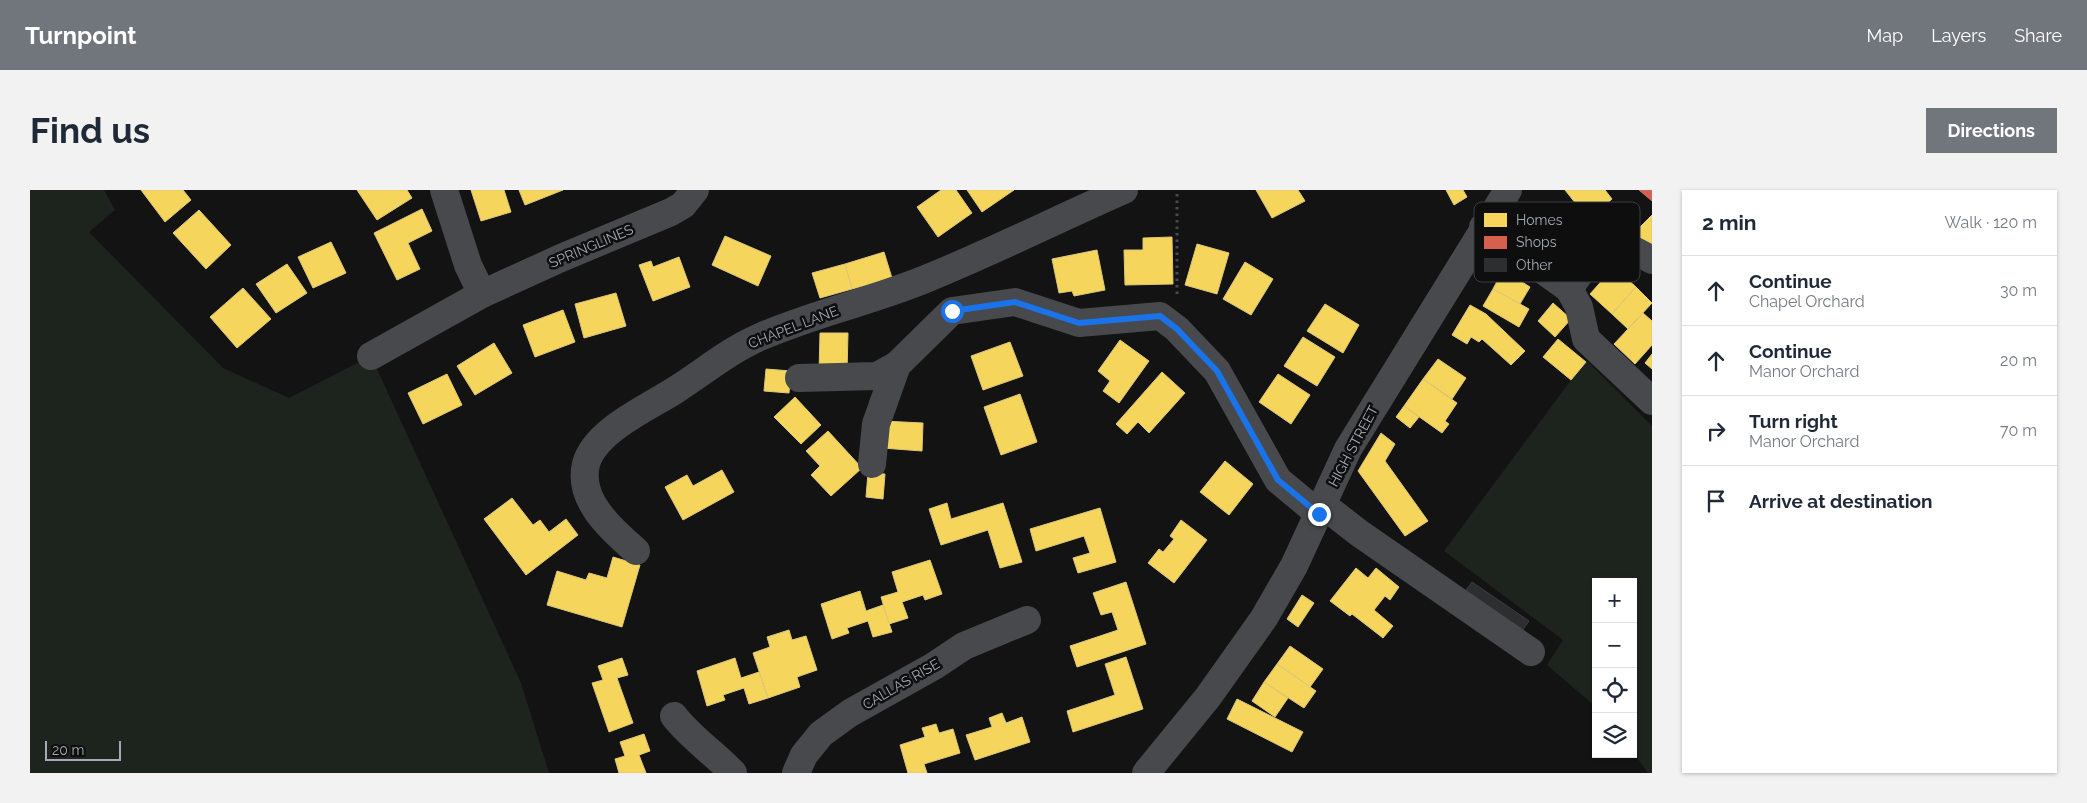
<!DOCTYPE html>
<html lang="en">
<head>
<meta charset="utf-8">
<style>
  :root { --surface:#fff; --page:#f2f2f3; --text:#1f2937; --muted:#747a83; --line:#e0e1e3; --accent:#71767d }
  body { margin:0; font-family:Raleway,sans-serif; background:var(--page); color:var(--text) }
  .controls { position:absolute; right:15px; bottom:15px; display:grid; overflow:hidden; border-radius:0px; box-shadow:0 1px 4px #0004 }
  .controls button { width:45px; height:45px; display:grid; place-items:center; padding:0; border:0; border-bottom:1px solid var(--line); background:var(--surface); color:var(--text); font:25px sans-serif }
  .scale { position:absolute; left:15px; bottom:12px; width:76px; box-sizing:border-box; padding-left:5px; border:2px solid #a4abb5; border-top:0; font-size:14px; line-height:18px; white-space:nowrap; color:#a4abb5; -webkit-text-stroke:4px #0e0e0f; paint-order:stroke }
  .stop { position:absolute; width:15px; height:15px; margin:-11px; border:4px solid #1a73e8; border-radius:50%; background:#fff }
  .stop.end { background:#1a73e8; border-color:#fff; box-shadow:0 1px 5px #0008 }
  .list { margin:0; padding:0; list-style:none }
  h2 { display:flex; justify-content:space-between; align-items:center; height:65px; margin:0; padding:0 20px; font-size:21px }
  h2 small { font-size:16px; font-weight:400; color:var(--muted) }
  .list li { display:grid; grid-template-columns:32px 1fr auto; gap:15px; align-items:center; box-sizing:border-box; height:70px; padding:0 20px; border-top:1px solid var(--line) }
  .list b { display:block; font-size:19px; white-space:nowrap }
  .list p { margin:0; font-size:16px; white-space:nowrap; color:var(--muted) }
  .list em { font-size:16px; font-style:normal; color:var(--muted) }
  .icon { flex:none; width:28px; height:28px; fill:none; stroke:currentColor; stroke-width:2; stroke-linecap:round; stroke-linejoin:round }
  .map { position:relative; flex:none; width:1622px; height:583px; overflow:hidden; border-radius:0px }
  header { display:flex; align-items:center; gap:30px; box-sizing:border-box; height:70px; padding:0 25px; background:var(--accent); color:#fff }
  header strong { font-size:24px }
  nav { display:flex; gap:28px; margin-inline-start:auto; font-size:18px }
  .intro { display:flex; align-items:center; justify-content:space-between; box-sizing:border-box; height:120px; padding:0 30px }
  h1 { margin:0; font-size:35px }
  .button { padding:12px 22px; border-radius:0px; background:var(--accent); color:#fff; font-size:18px; font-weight:700 }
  main { display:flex; gap:30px; padding:0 30px }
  aside { flex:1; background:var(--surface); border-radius:0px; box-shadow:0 1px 4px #0004 }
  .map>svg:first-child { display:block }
  .green { fill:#1d241e }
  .homes { fill:#f6d55c; stroke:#ddc877 }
  .shops { fill:#d6604d; stroke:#c7766c }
  .building { fill:#2d2e2f; stroke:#3b3d40 }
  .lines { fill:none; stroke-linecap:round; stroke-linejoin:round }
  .path { stroke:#494a4e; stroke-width:3; stroke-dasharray:2.5 4; stroke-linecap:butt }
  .minor { stroke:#47494c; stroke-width:28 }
  .route { stroke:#1a73e8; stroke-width:6 }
  .labels { text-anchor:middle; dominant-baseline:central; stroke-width:5; stroke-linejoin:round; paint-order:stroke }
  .street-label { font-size:14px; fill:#a4abb5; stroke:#0e0e0f }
  .key { fill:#0e0e0f; stroke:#3b3d41; stroke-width:1 }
  .key-label { font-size:14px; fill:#a4abb5 }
</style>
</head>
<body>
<header>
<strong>Turnpoint</strong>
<nav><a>Map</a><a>Layers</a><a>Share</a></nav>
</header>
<div class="intro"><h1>Find us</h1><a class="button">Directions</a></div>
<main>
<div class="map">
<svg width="1622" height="583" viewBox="0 0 1622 583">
  <rect width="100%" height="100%" fill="#131314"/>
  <g class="green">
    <polygon points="0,0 74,0 85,20 59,42 193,178 259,208 341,166 491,493 519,583 0,583"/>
    <polygon points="1556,170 1622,236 1622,583 1618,583 1603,562 1603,392 1566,392 1566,517 1517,475 1533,450 1414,361"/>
  </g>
  <g class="homes">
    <polygon points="111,0 153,0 161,10 135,32"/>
    <polygon points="327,0 377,0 382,8 347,30"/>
    <polygon points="441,0 474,0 481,22 451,31"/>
    <polygon points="489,0 533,0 495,15"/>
    <polygon points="911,0 926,0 942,23 908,47 887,17"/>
    <polygon points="937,0 984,0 952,22"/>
    <polygon points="1226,0 1268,0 1275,11 1242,28"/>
    <polygon points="1416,0 1433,0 1437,7 1424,15"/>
    <polygon points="1535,0 1575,0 1582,9 1573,17 1584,31 1569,43"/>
    <polygon points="392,19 402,41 378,53 390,79 367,90 344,43"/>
    <polygon points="169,20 201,55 176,79 143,43"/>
    <polygon points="1622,25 1622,54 1619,58 1604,43"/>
    <polygon points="695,46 741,66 728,96 682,75"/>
    <polygon points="1142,47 1143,94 1095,95 1094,60 1113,60 1113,48"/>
    <polygon points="301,52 316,83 283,98 268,67"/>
    <polygon points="1167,54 1199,63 1187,104 1155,95"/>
    <polygon points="1067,60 1075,100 1044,106 1042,101 1029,103 1022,69"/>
    <polygon points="854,62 862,88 822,99 815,74"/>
    <polygon points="649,67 660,97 623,111 609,75 621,71 623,77"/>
    <polygon points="1215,72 1243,89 1221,125 1193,109"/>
    <polygon points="257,74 277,103 246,123 226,94"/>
    <polygon points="815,74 822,99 790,108 782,83"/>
    <polygon points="1584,77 1606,97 1582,124 1560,104"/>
    <polygon points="1473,80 1500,97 1490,114 1463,99"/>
    <polygon points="1606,97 1622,113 1598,139 1582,124"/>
    <polygon points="213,98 241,129 207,158 180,127"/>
    <polygon points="1463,99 1499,119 1489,137 1453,116"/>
    <polygon points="586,103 596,136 554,148 545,114"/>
    <polygon points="1523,113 1541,129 1525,147 1508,131"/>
    <polygon points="1295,114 1329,135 1313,163 1277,141"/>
    <polygon points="1440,115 1456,124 1495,161 1481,175 1452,149 1449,152 1441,147 1437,154 1422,145"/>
    <polygon points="533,120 545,152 505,167 493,135"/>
    <polygon points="1613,123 1622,131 1622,155 1605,174 1584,154"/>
    <polygon points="790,143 818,143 817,183 789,182"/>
    <polygon points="1273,147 1305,167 1287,196 1254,176"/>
    <polygon points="1528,149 1556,172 1541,190 1513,167"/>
    <polygon points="1090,150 1119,171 1089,213 1073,201 1080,191 1068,181"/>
    <polygon points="980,152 993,186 953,200 941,166"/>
    <polygon points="464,153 482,183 445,205 427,176"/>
    <polygon points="1622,164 1622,179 1615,173"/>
    <polygon points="1408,169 1436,188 1422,209 1393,189"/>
    <polygon points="736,179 761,181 759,203 734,201"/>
    <polygon points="1132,182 1155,203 1119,243 1108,232 1097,244 1086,234"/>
    <polygon points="417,184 432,215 393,234 378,203"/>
    <polygon points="1248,184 1280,205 1261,234 1229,212"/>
    <polygon points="1393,189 1427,213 1415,231 1419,234 1412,243 1374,216"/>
    <polygon points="990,204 1007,252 971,265 954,217"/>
    <polygon points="765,207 791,235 771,254 744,227"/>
    <polygon points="1374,216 1389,227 1380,238 1366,227"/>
    <polygon points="853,231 893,233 892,261 852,258"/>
    <polygon points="798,241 832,278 801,306 781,285 790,276 776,261"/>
    <polygon points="1351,243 1365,254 1355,271 1398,331 1375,346 1328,281"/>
    <polygon points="1195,271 1223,294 1199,325 1170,302"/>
    <polygon points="692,280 704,302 653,330 635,297 657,285 663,296"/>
    <polygon points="838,283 855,284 853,309 836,307"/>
    <polygon points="482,308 503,335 510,330 519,342 536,329 548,345 496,385 454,329"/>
    <polygon points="917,313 921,329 973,313 992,372 970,378 958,340 911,355 899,319"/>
    <polygon points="1070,318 1086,372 1048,383 1043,368 1060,363 1054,346 1006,361 1000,339"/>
    <polygon points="1151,330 1177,350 1144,393 1118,373 1129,359 1133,362 1144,349 1140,346"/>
    <polygon points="583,367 610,375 592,437 517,415 527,381 556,390 559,383 577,388"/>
    <polygon points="900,370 912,404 895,410 893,405 872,412 878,428 859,434 851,407 868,402 862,382"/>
    <polygon points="1326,378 1338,388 1346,378 1369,397 1360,410 1355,406 1344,420 1363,436 1353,448 1322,424 1320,426 1300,411"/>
    <polygon points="1096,392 1116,454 1047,477 1040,456 1088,440 1082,422 1071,425 1063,403"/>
    <polygon points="830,401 836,421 853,415 862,442 843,447 838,431 817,438 819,443 802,449 791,414"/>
    <polygon points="1272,405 1284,413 1268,437 1257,429"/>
    <polygon points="759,440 762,450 776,446 787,480 767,487 770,497 738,508 723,463 740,457 737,447"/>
    <polygon points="1260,456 1293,479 1280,497 1247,474"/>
    <polygon points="1096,467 1113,519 1043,542 1037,521 1085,505 1075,474"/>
    <polygon points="592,468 598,485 587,488 603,533 579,542 562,493 573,490 568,476"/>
    <polygon points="705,468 711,488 729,482 738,508 719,514 714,498 693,505 695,510 677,516 667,481"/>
    <polygon points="1247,474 1286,501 1274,518 1234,492"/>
    <polygon points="1234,492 1258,508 1245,527 1222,511"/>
    <polygon points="1207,509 1273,542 1262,562 1197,529"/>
    <polygon points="972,523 976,533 992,527 1000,552 945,570 936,545 962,537 959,528"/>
    <polygon points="906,534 909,543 923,539 930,563 894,574 897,583 878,583 870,555 895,547 892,538"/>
    <polygon points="614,544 620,561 609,565 616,583 589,583 585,569 595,566 590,552"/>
  </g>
  <polygon class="shops" points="1609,0 1622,0 1622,11"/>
  <polygon class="building" points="1442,392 1499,431 1487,448 1430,409"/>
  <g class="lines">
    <polyline class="path" points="1147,104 1147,0"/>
    <g class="minor">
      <polyline points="414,0 438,75 452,104 531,68 641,22 653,15 665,0"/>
      <polyline points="1453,37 1539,99 1549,117 1556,149 1622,211"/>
      <path d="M1539 99C1552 81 1568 49 1594 56 1603 59 1613 65 1622 70"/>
      <polyline points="341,166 452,104"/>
      <polyline points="769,188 847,186 867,175 922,121 985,112 1049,133 1130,126 1147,139 1187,181 1248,290 1289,324"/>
      <polyline points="842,274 846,234 867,175"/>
      <polyline points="1293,315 1329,343 1501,462"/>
      <path d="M606 361C582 340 547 310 556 274 565 240 620 217 647 199 675 181 700 160 730 147 784 123 843 111 898 88 964 61 1028 29 1094 0"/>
      <path d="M644 526C661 548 684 563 703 583"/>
      <polyline points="766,583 774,565 791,544 820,523 904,476 934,456 997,430"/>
      <polyline points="1116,583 1178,507 1234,428 1264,376 1318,259 1478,0"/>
    </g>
  </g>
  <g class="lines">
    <polyline class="route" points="922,121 985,112 1049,133 1130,126 1147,139 1187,181 1248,290 1289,324"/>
  </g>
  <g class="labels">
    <g class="street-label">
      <text transform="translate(561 56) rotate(-23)">SPRINGLINES</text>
      <text transform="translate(763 137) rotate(-21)">CHAPEL LANE</text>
      <text transform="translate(1323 256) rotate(-62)">HIGH STREET</text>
      <text transform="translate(871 494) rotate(-30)">CALLAS RISE</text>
    </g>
  </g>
  <rect x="1444" y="12" width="166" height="80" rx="8" class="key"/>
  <rect x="1454" y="23" width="23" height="14" fill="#f6d55c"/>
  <rect x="1454" y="46" width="23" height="13" fill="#d6604d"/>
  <rect x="1454" y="68" width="23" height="14" fill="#2d2e2f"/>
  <g class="key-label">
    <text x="1486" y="35">Homes</text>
    <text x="1486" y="57">Shops</text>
    <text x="1486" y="80">Other</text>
  </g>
</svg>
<div class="controls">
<button>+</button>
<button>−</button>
<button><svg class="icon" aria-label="locate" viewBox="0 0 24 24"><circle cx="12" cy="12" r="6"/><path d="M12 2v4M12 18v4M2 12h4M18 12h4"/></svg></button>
<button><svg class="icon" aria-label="layers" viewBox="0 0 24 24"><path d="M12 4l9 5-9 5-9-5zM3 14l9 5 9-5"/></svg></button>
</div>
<div class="scale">20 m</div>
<div class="stop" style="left:922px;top:121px"></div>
<div class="stop end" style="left:1289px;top:324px"></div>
</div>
<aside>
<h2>2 min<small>Walk · 120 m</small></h2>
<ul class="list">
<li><svg class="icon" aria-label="ahead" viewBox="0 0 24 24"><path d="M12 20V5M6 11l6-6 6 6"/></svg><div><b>Continue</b><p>Chapel Orchard</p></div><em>30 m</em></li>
<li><svg class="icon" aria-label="ahead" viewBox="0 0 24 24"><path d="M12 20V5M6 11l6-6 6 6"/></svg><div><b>Continue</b><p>Manor Orchard</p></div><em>20 m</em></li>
<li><svg class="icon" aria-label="right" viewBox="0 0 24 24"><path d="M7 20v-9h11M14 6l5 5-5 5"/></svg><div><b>Turn right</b><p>Manor Orchard</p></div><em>70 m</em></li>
<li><svg class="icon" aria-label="arrive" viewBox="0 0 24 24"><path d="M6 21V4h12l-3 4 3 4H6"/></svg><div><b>Arrive at destination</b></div></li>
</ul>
</aside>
</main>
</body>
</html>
